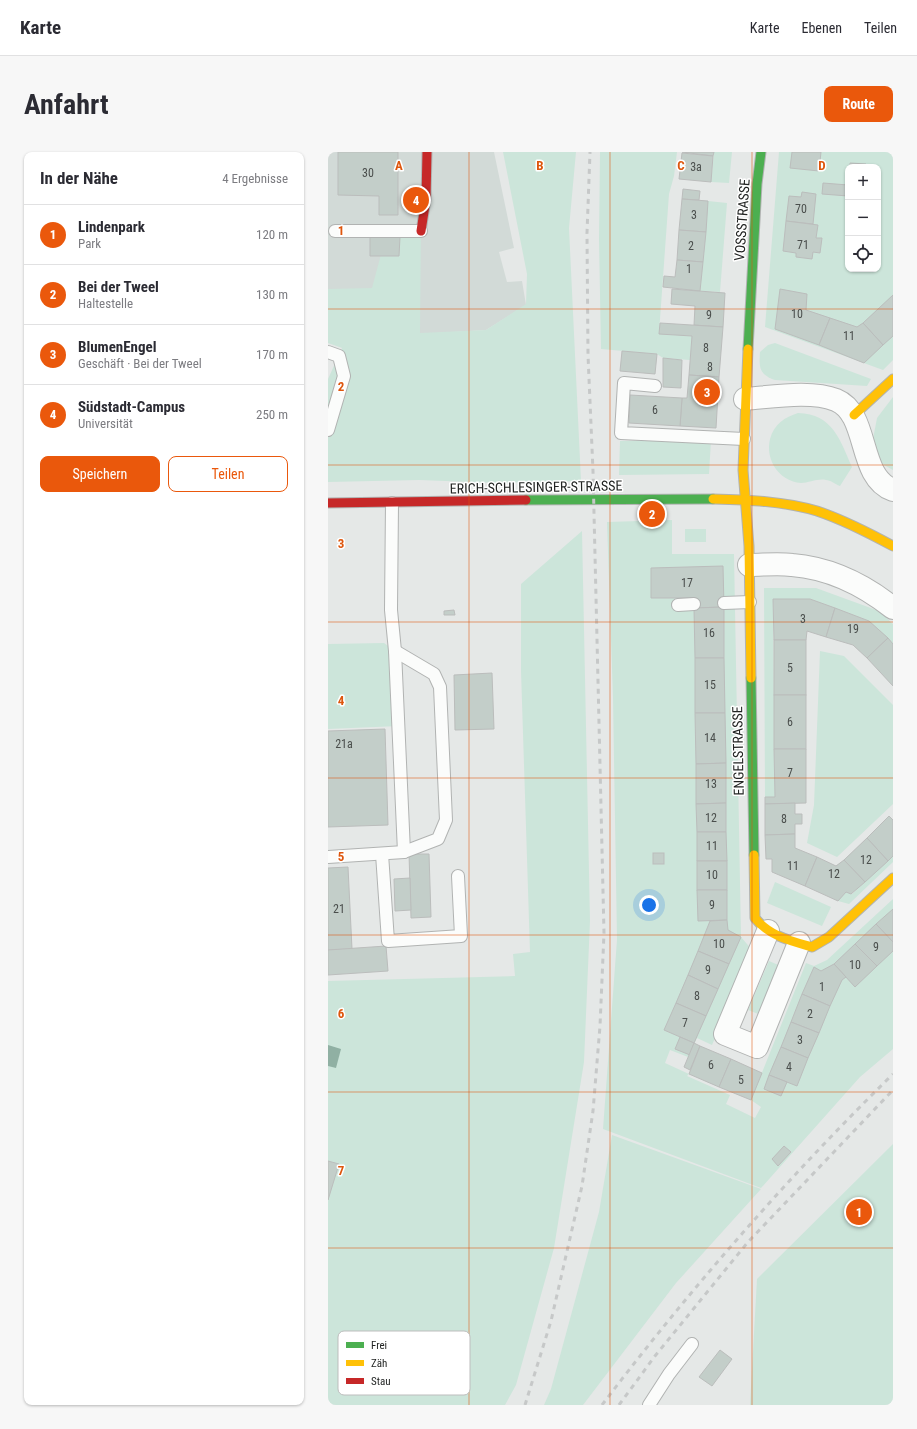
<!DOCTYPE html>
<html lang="de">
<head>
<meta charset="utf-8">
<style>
  :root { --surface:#fff; --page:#f7f7f7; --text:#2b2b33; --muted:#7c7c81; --line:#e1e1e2; --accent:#ea580c }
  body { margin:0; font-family:"Roboto Condensed",sans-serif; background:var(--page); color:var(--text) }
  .controls { position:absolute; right:12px; top:12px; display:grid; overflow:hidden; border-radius:8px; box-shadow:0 1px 3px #0004 }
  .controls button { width:36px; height:36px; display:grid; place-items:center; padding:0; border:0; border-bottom:1px solid var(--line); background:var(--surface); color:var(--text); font:20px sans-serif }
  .you { position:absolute; left:321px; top:753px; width:14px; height:14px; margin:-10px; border:3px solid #fff; border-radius:50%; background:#1a73e8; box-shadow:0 0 0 6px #1a73e833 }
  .badge { display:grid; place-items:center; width:26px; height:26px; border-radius:50%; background:var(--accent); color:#fff; font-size:13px; font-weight:700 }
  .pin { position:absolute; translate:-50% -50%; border:2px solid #fff; box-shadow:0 1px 4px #0006 }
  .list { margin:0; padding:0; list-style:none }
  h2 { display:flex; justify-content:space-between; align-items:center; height:52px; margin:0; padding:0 16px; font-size:17px }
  h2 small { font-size:13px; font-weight:400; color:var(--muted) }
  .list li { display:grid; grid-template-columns:26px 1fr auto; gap:12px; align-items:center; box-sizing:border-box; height:60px; padding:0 16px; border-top:1px solid var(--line) }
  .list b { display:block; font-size:15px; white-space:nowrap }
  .list p { margin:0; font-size:13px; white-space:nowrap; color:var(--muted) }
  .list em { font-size:13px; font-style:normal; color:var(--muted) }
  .actions { display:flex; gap:8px; padding:12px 16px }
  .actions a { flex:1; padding:9px 0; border:1px solid var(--accent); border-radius:8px; text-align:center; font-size:14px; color:var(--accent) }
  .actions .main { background:var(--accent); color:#fff }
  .icon { flex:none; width:22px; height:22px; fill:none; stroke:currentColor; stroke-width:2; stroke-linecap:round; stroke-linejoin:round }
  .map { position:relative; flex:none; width:565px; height:1253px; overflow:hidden; border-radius:8px }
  header { display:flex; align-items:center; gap:24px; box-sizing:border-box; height:56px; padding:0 20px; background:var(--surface); border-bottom:1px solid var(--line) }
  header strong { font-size:19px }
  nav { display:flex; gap:22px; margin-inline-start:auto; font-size:14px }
  .intro { display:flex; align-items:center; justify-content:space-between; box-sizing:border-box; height:96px; padding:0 24px }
  h1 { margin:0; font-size:28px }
  .button { padding:10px 18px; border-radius:8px; background:var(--accent); color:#fff; font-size:14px; font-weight:700 }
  main { display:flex; gap:24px; padding:0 24px }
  aside { flex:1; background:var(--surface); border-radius:8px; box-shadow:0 1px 3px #0004 }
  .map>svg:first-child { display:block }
  .built { fill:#d2dad7 }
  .green { fill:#cce5da; fill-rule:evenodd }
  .water { fill:#90b0a3 }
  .building { fill:#c3cec9; stroke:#bbbdbc }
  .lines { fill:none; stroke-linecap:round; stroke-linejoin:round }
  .lane-casing { stroke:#b1b3b2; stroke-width:14 }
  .street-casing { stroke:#b1b3b2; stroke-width:24 }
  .fast-casing { stroke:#b1b3b2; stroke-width:11 }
  .slow-casing { stroke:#b1b3b2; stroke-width:11 }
  .jam-casing { stroke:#b1b3b2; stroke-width:11 }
  .lane { stroke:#fbfcfb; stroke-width:12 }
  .street { stroke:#fbfcfb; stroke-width:22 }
  .fast { stroke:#4caf50; stroke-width:9 }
  .slow { stroke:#ffc107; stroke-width:9 }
  .jam { stroke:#c62828; stroke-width:9 }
  .rail { stroke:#c6c8c8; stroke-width:3; stroke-dasharray:5 5; stroke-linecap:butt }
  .grid { fill:none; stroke:#de560d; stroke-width:1; stroke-opacity:0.55 }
  .labels { text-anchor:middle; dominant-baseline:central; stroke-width:3; stroke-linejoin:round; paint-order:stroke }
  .number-label { font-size:12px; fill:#4a4e4c }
  .street-label { font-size:14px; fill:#222423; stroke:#fff }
  .key { fill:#fff; stroke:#bdbdbd; stroke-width:1 }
  .key-label { font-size:11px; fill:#222423 }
  .grid-label { font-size:13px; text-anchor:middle; font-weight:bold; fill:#de560d; stroke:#fff; stroke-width:3; stroke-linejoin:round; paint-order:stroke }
</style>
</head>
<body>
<header>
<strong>Karte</strong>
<nav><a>Karte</a><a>Ebenen</a><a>Teilen</a></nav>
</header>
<div class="intro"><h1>Anfahrt</h1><a class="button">Route</a></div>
<main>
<aside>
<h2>In der Nähe<small>4 Ergebnisse</small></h2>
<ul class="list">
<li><span class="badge">1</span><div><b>Lindenpark</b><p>Park</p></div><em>120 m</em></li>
<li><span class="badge">2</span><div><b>Bei der Tweel</b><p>Haltestelle</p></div><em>130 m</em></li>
<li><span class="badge">3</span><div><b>BlumenEngel</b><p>Geschäft · Bei der Tweel</p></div><em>170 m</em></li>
<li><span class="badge">4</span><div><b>Südstadt-Campus</b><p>Universität</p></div><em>250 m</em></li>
</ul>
<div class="actions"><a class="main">Speichern</a><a>Teilen</a></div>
</aside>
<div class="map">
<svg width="565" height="1253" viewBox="0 0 565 1253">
  <rect width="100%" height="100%" fill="#e5e8e7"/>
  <polygon class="built" points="0,0 166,0 186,96 171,100 179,130 194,129 198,153 158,178 92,182 0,173"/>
  <g class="green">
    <polygon points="175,0 248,0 241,76 253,329 171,331 91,328 0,330 0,227 14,196 0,191 0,137 44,136 59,80 93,79 92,181 158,178 198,152 199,122"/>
    <polygon points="272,0 349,0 346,24 341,42 331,181 364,184 362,208 335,206 329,202 273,197 271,87"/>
    <polygon points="386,0 404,0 401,31 383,30"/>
    <path d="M451 0H565V208L555 218 437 175ZM520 15H550V117H520Z"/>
    <polygon points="380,49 399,51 392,140 372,139"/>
    <path d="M447 191 543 227 539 234 447 228C431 222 431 216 432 200L440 193Z"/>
    <polygon points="565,245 565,318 556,313 548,304 545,287 549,266"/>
    <path d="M470 261C505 262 512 288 524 315L512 334C507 332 502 328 498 328 490 326 481 331 473 331 451 329 437 308 442 287 446 272 457 265 470 261Z"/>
    <polygon points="383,288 381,322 291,323 292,289"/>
    <polygon points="344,368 344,402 406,402 413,785 425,799 384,893 369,886 360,905 342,898 337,911 361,922 359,924 402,943 398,952 427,966 433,955 423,948 478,811 486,814 499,808 565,747 565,897 532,925 433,1036 275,977 289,788 285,546 279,370"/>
    <rect x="357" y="377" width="21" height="13"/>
    <polygon points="254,379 262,769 256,910 226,1096 188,1233 177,1253 0,1253 0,829 187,824 185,802 202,800 193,519 193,432"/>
    <polygon points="436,436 488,436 551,459 565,472 565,492 541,469 482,447 445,447 447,645 437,645"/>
    <polygon points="56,491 67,499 71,574 0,577 0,492"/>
    <polygon points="492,499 516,504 565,553 565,652 509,705 479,691 486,653"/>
    <polygon points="565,704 565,710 521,752 510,749 518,740 524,742"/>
    <polygon points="447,730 503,755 494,774 439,751"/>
    <polygon points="441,809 455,815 433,863 420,858"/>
    <polygon points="284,983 433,1037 348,1131 255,1253 216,1253 223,1237 271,1060"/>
    <polygon points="565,992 565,1253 422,1253 429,1127"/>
  </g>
  <polygon class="water" points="0,893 13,897 8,916 0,914"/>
  <g class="building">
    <polygon points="10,0 70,0 70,63 51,63 51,44 10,43"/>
    <polygon points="354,0 386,0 385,4"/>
    <polygon points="464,0 493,0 491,19 462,16"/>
    <polygon points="354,1 385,4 383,30 351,27"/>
    <polygon points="522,11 538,12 538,15 522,15"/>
    <polygon points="495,31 520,33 520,44 494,42"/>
    <polygon points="355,37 372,39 371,48 354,47"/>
    <polygon points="474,40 488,42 485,72 458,69 461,44 473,45"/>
    <polygon points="354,47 380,49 378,80 351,78"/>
    <polygon points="458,69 490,73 488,86 494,86 492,101 485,100 484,107 468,105 468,101 455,99"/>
    <polygon points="351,78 378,80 375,110 349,108"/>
    <polygon points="42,85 72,85 71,104 42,104"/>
    <polygon points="349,108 375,110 372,139 335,135 336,124 347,125"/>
    <polygon points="344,137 397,141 395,175 366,173 367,154 343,152"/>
    <polygon points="452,137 479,142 478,158 502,166 491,193 447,177"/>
    <polygon points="565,143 565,184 555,193 535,171"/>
    <polygon points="502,166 529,175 535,171 555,193 536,211 491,193"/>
    <polygon points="332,171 395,175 391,225 361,223 364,184 331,182"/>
    <polygon points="294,199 329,202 327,222 292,219"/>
    <polygon points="335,206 354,208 353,236 335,235"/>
    <polygon points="361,223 391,225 388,276 352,274 354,246 359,246"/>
    <polygon points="302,243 354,246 352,274 301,271"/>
    <polygon points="395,414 396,455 366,456 366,446 323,446 323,416"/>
    <polygon points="445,447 482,447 507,456 498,485 479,479 478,488 446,488"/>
    <polygon points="396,455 396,506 367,506 366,456"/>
    <polygon points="507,456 541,469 560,486 539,506 525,493 498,485"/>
    <polygon points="126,458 127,463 116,463 116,459"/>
    <polygon points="560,486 565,492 565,534 539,506"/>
    <rect x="446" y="488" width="32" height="55"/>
    <polygon points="367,506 396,506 397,561 367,561"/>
    <polygon points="164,521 166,577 127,578 126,523"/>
    <rect x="446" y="543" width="32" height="54"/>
    <polygon points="367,561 397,561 398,611 368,612"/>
    <polygon points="57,577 60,673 0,675 0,579"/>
    <polygon points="446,597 478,597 478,651 437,652 437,645 447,645"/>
    <polygon points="398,611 398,651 368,652 368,612"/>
    <polygon points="398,651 398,680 369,680 368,652"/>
    <polygon points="467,651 467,662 474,662 474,672 467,672 467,682 437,683 437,652"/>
    <polygon points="561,664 565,668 565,704 560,709 539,686"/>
    <polygon points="369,680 398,680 399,709 369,709"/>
    <polygon points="467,682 467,696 489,705 477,734 444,720 444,707 438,707 437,683"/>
    <polygon points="539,686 560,709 537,730 516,708"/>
    <rect x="325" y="701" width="11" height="11"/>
    <polygon points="81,702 101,702 103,765 83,766"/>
    <polygon points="489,705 508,714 516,708 537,730 523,742 518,740 510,749 477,734"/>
    <rect x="369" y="709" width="30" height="29"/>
    <polygon points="20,715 24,797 0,798 0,716"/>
    <polygon points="82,726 83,758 67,759 66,727"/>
    <polygon points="369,738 399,738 399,768 370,769"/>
    <polygon points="565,757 565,790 548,772"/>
    <polygon points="399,768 400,778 413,785 401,812 370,799 382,769"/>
    <polygon points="548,772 565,790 565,799 549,814 527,792"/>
    <polygon points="527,792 549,814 527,835 506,812"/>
    <polygon points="58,794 60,819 0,823 0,798"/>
    <polygon points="370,799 401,812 390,837 360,823"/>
    <polygon points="506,812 518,825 514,828 502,854 474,842 486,815 493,819"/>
    <polygon points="360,823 390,837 378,864 348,851"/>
    <polygon points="474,842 502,854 491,881 463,870"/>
    <polygon points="348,851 378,864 366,891 336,878"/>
    <polygon points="463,870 491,881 480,906 453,895"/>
    <polygon points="352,885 366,891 362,903 347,897"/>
    <polygon points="366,891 372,894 362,918 356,915"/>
    <polygon points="372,894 403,907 391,935 361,922"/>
    <polygon points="453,895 480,906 469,934 441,923"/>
    <polygon points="403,907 434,921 423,948 391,935"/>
    <polygon points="441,923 459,930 453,944 436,937"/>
    <polygon points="456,994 463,1000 450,1014 444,1007"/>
    <polygon points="0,1009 11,1012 0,1048"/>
    <polygon points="392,1198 404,1207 384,1234 371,1225"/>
  </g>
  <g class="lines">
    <defs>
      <g id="lane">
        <polyline points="7,79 93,79"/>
        <polyline points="0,200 11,204 16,224 0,278"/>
        <polyline points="327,234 296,231 293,281 416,287"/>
        <polyline points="64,351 63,458 67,499 76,700"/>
        <polyline points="396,451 422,450"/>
        <polyline points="350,453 366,452"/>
        <polyline points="54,702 60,789 133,784 130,724"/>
        <polyline points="0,705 76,700 110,687 118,668 112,535 106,522 67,499"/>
        <polyline points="321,1253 341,1222 364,1192"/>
      </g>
      <g id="street">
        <path d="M417 247C444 245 483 238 508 248 542 262 529 325 565 338"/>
        <path d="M421 413C435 413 450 411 464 413 502 416 536 433 565 456"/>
        <polyline points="440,779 397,882 429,895 471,791"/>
      </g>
      <g id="fast">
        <polyline points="420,197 429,32 433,0"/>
        <polyline points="198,348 385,347"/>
        <polyline points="423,526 426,703"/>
      </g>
      <g id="slow">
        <polyline points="420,197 415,318 421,394 423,526"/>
        <polyline points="526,263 565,227"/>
        <path d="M385 347C420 348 456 349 489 359 516 368 541 381 565 394"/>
        <path d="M426 703 427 766C441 784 463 789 484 795L501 785 565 726"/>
      </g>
      <g id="jam">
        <polyline points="93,79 98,47 99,0"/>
        <polyline points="0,351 198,348"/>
      </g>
    </defs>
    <use href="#lane" class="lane-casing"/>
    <use href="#street" class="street-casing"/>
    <use href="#fast" class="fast-casing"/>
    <use href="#slow" class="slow-casing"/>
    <use href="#jam" class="jam-casing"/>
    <use href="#lane" class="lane"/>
    <use href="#street" class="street"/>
    <use href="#fast" class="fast"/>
    <use href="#slow" class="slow"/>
    <use href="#jam" class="jam"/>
    <g class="rail">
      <polyline points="197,1253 223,1169 254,1034 265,959 272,874 276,781 265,319 260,203 259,81 262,0"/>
      <path d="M274 1253C363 1136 460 1025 565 922"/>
      <polyline points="291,1253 327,1204 420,1090 565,938"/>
    </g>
  </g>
  <path class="grid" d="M141 0V1253M282 0V1253M424 0V1253M0 157H565M0 313H565M0 470H565M0 626H565M0 783H565M0 940H565M0 1096H565"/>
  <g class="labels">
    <g class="number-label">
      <text x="368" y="15">3a</text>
      <text x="40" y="21">30</text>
      <text x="473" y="57">70</text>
      <text x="366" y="63">3</text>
      <text x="475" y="93">71</text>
      <text x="363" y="94">2</text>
      <text x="361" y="117">1</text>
      <text x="469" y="162">10</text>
      <text x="381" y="163">9</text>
      <text x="521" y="184">11</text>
      <text x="378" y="196">8</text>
      <text x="382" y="215">8</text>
      <text x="327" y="258">6</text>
      <text x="359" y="431">17</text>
      <text x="475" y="467">3</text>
      <text x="525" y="477">19</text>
      <text x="381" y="481">16</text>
      <text x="462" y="516">5</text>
      <text x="382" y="533">15</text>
      <text x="462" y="570">6</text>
      <text x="382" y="586">14</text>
      <text x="16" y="592">21a</text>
      <text x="462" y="621">7</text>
      <text x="383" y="632">13</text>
      <text x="383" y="666">12</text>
      <text x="456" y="667">8</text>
      <text x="384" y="694">11</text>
      <text x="538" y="708">12</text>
      <text x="465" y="714">11</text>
      <text x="506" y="722">12</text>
      <text x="384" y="723">10</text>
      <text x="384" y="753">9</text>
      <text x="11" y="757">21</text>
      <text x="391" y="792">10</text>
      <text x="548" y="795">9</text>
      <text x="527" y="813">10</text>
      <text x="380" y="818">9</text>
      <text x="494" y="835">1</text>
      <text x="369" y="844">8</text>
      <text x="482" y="862">2</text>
      <text x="357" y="871">7</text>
      <text x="472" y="888">3</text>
      <text x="383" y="913">6</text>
      <text x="461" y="915">4</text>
      <text x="413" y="928">5</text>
    </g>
    <g class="street-label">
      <text transform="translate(414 68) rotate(-86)">VOSSSTRASSE</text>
      <text transform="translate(208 335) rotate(-1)">ERICH-SCHLESINGER-STRASSE</text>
      <text transform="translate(410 599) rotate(-91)">ENGELSTRASSE</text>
    </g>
  </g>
  <rect x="10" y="1179" width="132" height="64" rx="6" class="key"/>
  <rect x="18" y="1190" width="18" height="6" fill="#4caf50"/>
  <rect x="18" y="1208" width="18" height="6" fill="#ffc107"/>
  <rect x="18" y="1226" width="18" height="6" fill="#c62828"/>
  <g class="key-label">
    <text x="43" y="1197">Frei</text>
    <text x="43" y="1215">Zäh</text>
    <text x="43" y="1233">Stau</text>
  </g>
  <g class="grid-label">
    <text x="71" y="18">A</text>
    <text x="212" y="18">B</text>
    <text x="353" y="18">C</text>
    <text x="494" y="18">D</text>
    <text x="13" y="83">1</text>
    <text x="13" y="239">2</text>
    <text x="13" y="396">3</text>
    <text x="13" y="553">4</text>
    <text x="13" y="709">5</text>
    <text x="13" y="866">6</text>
    <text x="13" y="1023">7</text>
  </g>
</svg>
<div class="controls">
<button>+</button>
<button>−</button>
<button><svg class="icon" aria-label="locate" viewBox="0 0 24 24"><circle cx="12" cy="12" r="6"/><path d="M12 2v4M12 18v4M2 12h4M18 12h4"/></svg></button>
</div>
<div class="you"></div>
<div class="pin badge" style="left:531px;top:1060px">1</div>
<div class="pin badge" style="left:324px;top:362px">2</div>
<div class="pin badge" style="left:379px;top:240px">3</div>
<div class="pin badge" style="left:88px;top:48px">4</div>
</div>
</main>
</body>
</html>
